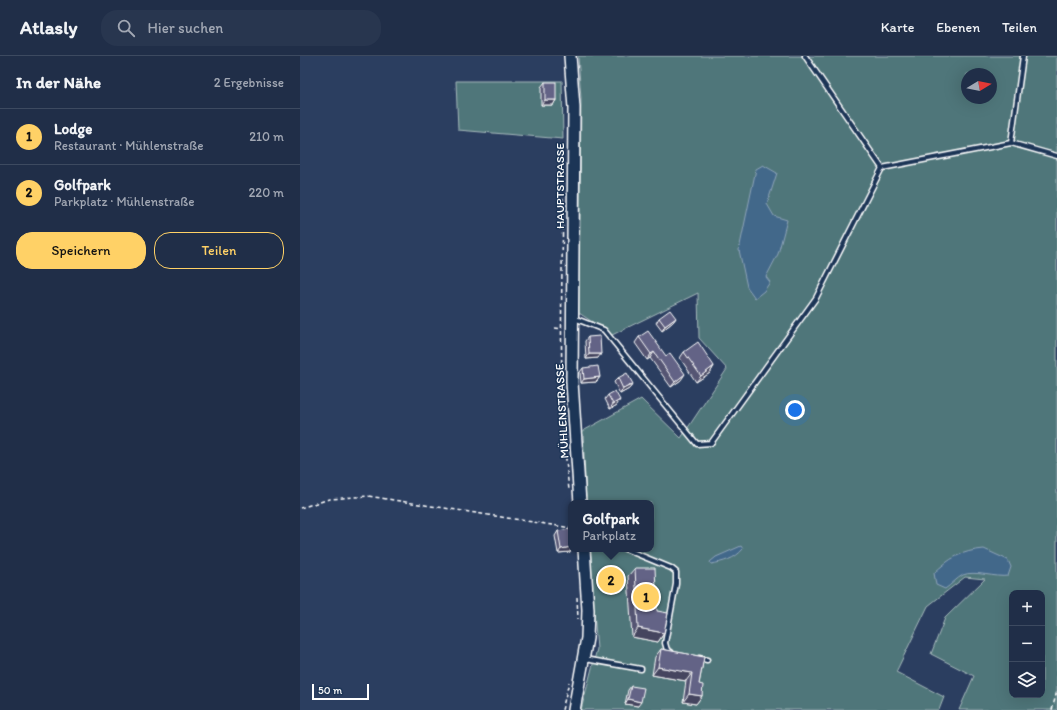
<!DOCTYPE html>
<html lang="de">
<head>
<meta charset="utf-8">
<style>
  :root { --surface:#202e48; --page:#28364f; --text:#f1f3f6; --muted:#a2a8b4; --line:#3d4a60; --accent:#ffd166 }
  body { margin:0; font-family:Itim,sans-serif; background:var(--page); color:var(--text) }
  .controls { position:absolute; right:12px; bottom:12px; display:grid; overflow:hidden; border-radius:8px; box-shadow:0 4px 16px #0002 }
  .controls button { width:36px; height:36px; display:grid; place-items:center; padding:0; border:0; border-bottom:1px solid var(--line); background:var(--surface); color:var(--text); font:20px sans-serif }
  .compass { position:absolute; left:661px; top:12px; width:36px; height:36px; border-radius:50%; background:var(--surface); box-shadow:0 4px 16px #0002; rotate:80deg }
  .scale { position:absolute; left:12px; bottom:10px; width:57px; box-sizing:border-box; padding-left:4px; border:2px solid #fff; border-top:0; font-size:11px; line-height:14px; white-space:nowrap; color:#fff; -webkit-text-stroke:3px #1d3557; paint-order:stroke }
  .you { position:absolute; left:495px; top:354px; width:14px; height:14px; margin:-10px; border:3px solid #fff; border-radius:50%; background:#1a73e8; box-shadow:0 0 0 6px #1a73e833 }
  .badge { display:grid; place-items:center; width:26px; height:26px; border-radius:50%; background:var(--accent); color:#111; font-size:13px; font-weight:700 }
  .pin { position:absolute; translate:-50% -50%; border:2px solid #fff; box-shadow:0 1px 4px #0006 }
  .popup { position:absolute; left:268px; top:444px; width:86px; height:52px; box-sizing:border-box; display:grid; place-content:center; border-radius:8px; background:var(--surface); filter:drop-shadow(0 1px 3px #0005); font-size:13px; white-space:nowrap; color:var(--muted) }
  .popup b { font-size:15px; color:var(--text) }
  .popup::after { content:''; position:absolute; left:50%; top:100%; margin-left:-8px; border:8px solid transparent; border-top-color:var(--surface) }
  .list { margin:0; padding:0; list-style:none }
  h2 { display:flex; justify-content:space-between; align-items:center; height:52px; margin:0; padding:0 16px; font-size:17px }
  h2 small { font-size:13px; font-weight:400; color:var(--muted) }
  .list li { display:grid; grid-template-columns:26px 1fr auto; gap:12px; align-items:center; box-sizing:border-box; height:56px; padding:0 16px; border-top:1px solid var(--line) }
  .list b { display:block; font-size:15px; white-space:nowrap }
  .list p { margin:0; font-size:13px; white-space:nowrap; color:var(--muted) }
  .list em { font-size:13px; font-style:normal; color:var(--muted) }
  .actions { display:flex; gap:8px; padding:12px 16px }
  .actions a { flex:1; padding:9px 0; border:1px solid var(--accent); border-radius:16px; text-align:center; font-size:14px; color:var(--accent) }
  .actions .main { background:var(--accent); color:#111 }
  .icon { flex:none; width:22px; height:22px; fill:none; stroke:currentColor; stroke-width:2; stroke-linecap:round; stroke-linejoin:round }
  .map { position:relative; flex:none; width:757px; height:654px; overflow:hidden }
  header { display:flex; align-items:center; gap:24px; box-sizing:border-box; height:56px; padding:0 20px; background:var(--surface); border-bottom:1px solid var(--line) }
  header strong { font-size:19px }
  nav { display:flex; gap:22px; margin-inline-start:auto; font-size:14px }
  .search { width:280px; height:36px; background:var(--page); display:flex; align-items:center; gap:10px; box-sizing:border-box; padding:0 14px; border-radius:16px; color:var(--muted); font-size:15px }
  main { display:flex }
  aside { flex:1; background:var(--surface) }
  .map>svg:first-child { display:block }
  .green { fill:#4f767a; stroke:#a7babc; fill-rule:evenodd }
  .water { fill:#42688a; stroke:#8ea4b9 }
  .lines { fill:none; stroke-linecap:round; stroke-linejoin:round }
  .service-casing { stroke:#fff; stroke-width:7 }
  .secondary-casing { stroke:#fff; stroke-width:14 }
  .path { stroke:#fff; stroke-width:1.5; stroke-dasharray:4 3; stroke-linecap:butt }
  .service { stroke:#1d3557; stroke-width:4 }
  .secondary { stroke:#1d3557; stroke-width:11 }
  .wall { fill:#555573; stroke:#fff }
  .shaded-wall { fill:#45455e; stroke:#fff }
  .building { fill:#636386; stroke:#fff }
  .labels { text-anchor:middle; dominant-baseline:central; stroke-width:3; stroke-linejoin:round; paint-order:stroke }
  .street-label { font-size:12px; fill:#fff; stroke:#1d3557 }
</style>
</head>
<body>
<header>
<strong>Atlasly</strong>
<div class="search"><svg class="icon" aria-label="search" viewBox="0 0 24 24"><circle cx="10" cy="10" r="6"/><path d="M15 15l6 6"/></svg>Hier suchen</div>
<nav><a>Karte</a><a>Ebenen</a><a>Teilen</a></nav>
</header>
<main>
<aside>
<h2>In der Nähe<small>2 Ergebnisse</small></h2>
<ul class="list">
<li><span class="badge">1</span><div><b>Lodge</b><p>Restaurant · Mühlenstraße</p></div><em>210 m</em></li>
<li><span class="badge">2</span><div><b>Golfpark</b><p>Parkplatz · Mühlenstraße</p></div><em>220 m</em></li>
</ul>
<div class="actions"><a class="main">Speichern</a><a>Teilen</a></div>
</aside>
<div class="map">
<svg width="757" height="654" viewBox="0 0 757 654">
  <rect width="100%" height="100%" fill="#2b3e60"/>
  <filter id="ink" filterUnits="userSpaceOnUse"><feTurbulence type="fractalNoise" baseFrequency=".025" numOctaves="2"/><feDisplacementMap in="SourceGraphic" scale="8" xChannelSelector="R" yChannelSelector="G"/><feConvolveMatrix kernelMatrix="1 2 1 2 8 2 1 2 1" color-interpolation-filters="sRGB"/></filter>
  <g filter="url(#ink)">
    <g class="green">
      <path d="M278 0H757V654H659L674 620 631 598 645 562 685 523 665 521 628 550 596 616 644 641 639 654H281L297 593 289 493H351V447H286L283 375 341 343 381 382 427 313 399 282 398 237 312 279 279 257 281 42ZM667 18H691V42H667ZM712 537H742V639H712Z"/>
      <polygon points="156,25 262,25 263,83 158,74"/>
    </g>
    <g class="water">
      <polygon points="463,109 477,117 467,148 474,160 487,164 478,198 466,221 470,226 464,235 455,242 447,231 439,194 456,113"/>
      <path d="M441 490 443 493C435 503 423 506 411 508L410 506 416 501Z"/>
      <path d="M684 493 708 504 711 511 708 520C696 522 674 514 663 519 657 522 651 529 645 533L636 529 634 517C650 502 661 495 684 493Z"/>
    </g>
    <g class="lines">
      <defs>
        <g id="service">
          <polyline points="505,0 582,112 711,87 757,100"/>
          <polyline points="711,87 723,0"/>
          <polyline points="274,262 304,274 397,388 411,387 516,242 582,112"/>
          <polyline points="325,493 371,512 376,516 376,528 365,587 367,594 371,596"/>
          <polyline points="399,602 407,604"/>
          <polyline points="285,603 341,613"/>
        </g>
        <g id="secondary">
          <polyline points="270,0 274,52 272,326 280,447"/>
          <polyline points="274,654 287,582 288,554 284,493"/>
        </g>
      </defs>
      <use href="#service" class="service-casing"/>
      <use href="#secondary" class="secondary-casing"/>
      <g class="path">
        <path d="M263 142C262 239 258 337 269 434"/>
        <polyline points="255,272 262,273"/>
        <polyline points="0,452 30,443 68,440 271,472"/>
        <polyline points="277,541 278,563"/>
        <polyline points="262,654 269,626"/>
        <polyline points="752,654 757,635"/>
      </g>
      <use href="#service" class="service"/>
      <use href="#secondary" class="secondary"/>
    </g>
    <g class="wall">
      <polygon points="245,26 256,44 253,49 241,49 241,31"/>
      <polygon points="359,262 376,262 373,266 362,275 356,267"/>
      <polygon points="288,281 301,298 298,302 286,303 285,285"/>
      <polygon points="339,281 381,324 371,331 350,302 347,304 335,287"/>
      <polygon points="384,296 414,310 410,317 396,326 380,302"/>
      <polygon points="283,312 300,321 296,326 281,327 280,316"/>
      <polygon points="318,322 333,328 329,333 320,338 314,326"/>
      <polygon points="308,339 317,349 310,353 305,343"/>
      <polygon points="258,475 271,493 270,496 258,497 255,480"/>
      <polygon points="335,512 357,555 364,577 358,586 332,581 328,520"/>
      <polygon points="361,593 404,601 399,628 402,640 396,648 383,646 386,625 352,619 355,601"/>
      <polygon points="331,630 338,650 325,648 328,634"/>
    </g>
    <g class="shaded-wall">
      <polygon points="245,44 256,44 253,49 241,49"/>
      <polygon points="376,262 373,266 362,275 365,270"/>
      <polygon points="354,296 350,302 347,304 351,298"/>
      <polygon points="289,298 301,298 298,302 286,303"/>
      <polygon points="414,310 410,317 396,326 401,320"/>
      <polygon points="385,318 381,324 371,331 375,326"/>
      <polygon points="300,321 296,326 281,327 284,323"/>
      <polygon points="333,328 329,333 320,338 323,333"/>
      <polygon points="320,344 317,349 310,353 313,348"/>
      <polygon points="271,491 271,493 270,496 258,497 261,493"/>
      <polygon points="338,572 364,577 358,586 332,581"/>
      <polygon points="358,611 392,617 386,625 352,619"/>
      <polygon points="389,638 402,640 396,648 383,646"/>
      <polygon points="328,643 341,646 338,650 325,648"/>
    </g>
    <g class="building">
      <rect x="245" y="26" width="11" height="18"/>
      <polygon points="370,254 376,262 365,270 359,262"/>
      <polygon points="348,275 366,300 370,297 385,318 375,326 354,296 351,298 339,281"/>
      <polygon points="300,280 301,298 289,298 288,281"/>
      <polygon points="398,286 414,310 401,320 384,296"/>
      <polygon points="298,310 300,321 284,323 283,312"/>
      <polygon points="327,317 333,328 323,333 318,322"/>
      <polygon points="315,335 320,344 313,348 308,339"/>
      <polygon points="270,473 271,479 271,491 261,493 258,475"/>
      <polygon points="335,512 355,512 357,555 368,557 364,577 338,572"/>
      <polygon points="361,593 404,601 399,628 403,629 402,640 389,638 392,617 358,611"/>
      <polygon points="331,630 344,632 341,646 328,643"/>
    </g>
  </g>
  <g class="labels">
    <g class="street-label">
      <text transform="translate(260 130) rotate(-90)">HAUPTSTRASSE</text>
      <text transform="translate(262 355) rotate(-93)">MÜHLENSTRASSE</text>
    </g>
  </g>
</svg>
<div class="controls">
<button>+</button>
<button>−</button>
<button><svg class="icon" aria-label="layers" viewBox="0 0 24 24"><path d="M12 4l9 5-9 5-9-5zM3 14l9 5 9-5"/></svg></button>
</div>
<svg class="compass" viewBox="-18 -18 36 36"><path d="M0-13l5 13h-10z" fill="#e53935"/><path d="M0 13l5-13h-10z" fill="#a2a8b4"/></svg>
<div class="scale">50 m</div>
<div class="you"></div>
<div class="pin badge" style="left:346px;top:541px">1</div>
<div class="pin badge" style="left:311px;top:524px">2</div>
<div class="popup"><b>Golfpark</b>Parkplatz</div>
</div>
</main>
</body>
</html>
